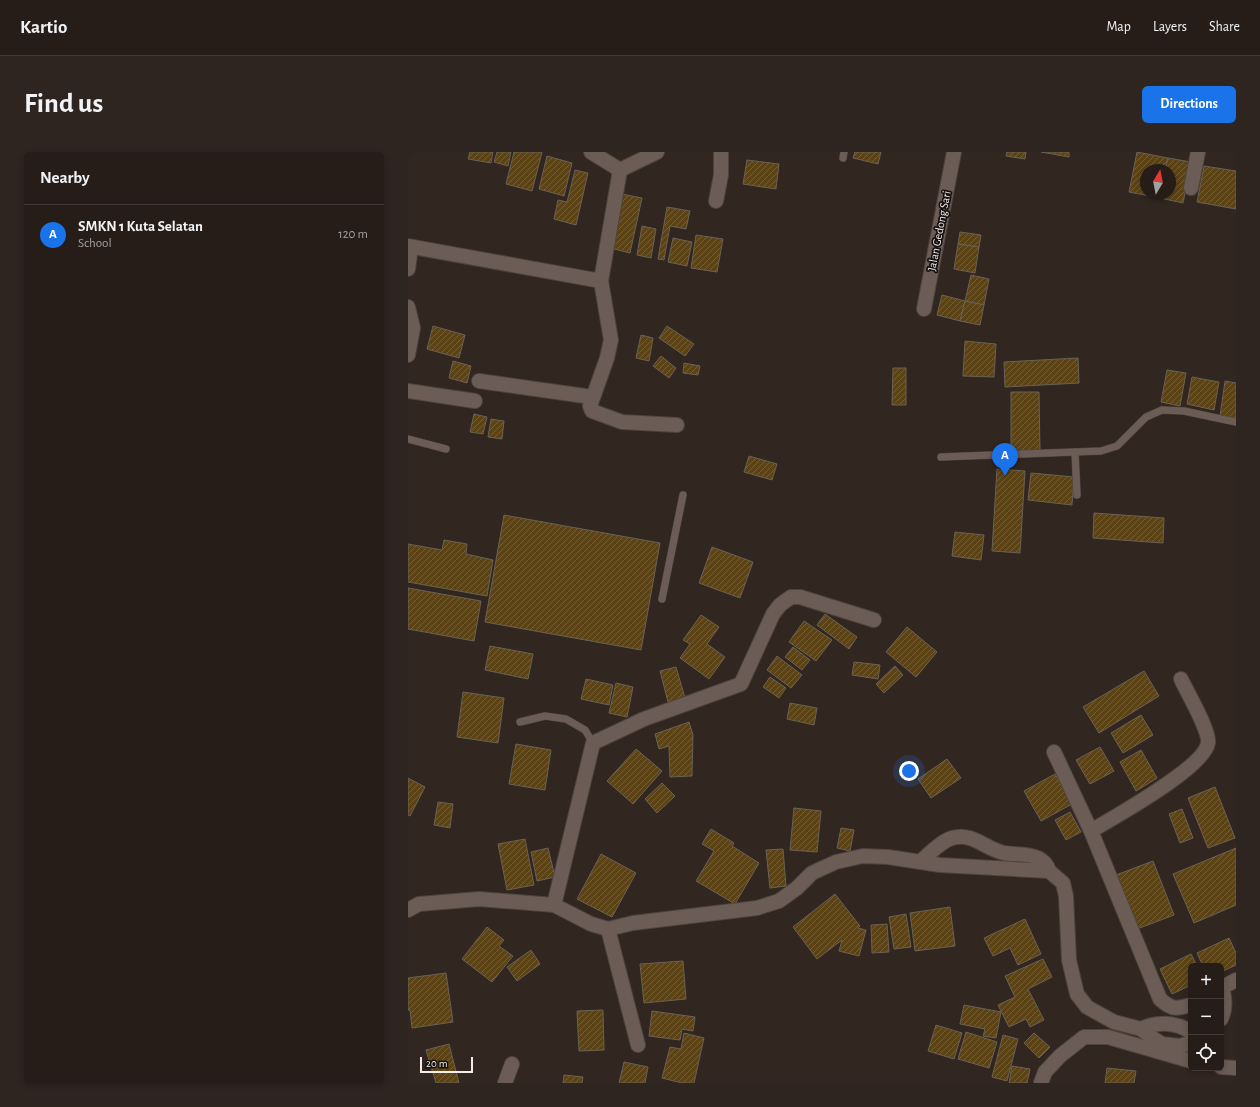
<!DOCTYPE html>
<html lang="en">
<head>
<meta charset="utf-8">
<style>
  :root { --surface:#261c18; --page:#2e2521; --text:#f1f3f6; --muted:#a4a1a2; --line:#423a37; --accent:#1a73e8 }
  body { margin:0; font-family:"Alegreya Sans",sans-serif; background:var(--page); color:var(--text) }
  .controls { position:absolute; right:12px; bottom:12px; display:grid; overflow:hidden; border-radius:6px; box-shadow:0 2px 6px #0003 }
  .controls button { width:36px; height:36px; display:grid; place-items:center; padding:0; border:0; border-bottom:1px solid var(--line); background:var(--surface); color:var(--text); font:20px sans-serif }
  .compass { position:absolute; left:732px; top:12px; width:36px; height:36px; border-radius:50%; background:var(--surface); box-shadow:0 2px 6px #0003; rotate:10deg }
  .scale { position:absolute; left:12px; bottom:10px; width:53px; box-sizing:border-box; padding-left:4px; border:2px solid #f4ece8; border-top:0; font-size:11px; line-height:14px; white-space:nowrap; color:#f4ece8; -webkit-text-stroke:3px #16100e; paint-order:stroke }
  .you { position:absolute; left:501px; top:619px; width:14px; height:14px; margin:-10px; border:3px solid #fff; border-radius:50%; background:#1a73e8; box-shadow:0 0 0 6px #1a73e833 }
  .badge { display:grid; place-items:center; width:26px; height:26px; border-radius:50%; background:var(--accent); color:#fff; font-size:13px; font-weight:700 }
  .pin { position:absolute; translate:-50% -33px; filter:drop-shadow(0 1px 2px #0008) }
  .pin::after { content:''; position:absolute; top:21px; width:14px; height:12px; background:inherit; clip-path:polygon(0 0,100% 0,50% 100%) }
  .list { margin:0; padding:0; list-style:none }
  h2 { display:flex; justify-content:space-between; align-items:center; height:52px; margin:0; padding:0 16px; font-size:17px }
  h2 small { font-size:13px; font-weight:400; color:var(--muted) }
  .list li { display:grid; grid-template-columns:26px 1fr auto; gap:12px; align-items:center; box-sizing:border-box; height:60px; padding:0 16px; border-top:1px solid var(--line) }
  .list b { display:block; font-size:15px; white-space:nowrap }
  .list p { margin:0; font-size:13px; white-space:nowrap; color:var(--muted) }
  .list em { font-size:13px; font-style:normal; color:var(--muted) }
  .icon { flex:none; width:22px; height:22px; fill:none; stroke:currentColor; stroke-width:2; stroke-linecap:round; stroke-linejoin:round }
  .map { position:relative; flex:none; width:828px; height:931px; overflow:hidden; border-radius:6px }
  header { display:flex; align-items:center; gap:24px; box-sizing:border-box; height:56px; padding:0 20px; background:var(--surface); border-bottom:1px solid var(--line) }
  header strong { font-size:19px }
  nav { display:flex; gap:22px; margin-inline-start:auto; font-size:14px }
  .intro { display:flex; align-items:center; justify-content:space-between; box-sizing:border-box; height:96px; padding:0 24px }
  h1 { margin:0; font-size:28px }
  .button { padding:10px 18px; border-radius:6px; background:var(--accent); color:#fff; font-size:14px; font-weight:700 }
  main { display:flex; gap:24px; padding:0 24px }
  aside { flex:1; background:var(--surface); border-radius:6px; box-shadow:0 2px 6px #0003 }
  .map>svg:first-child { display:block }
  .building { fill:url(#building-hatch); stroke:#696256 }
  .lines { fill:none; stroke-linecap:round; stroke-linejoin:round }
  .service-casing { stroke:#4e443f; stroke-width:8 }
  .minor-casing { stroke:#4e443f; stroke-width:16 }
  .service { stroke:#6b5d56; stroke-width:7 }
  .minor { stroke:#6b5d56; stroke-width:14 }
  .labels { text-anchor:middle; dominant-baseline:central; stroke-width:3.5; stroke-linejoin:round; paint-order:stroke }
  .street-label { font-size:12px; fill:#f4ece8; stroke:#16100e }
</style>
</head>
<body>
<header>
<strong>Kartio</strong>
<nav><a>Map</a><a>Layers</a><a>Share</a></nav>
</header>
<div class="intro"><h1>Find us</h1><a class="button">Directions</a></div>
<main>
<aside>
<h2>Nearby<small></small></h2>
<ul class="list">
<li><span class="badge">A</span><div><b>SMKN 1 Kuta Selatan</b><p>School</p></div><em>120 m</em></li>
</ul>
</aside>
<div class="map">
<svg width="828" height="931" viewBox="0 0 828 931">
  <defs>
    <pattern id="building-hatch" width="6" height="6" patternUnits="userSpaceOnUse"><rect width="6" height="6" fill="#5b4315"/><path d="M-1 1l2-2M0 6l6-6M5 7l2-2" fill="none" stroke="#735e37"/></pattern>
  </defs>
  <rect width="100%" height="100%" fill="#322620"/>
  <g class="building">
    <polygon points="62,0 85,0 83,11 60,7"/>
    <polygon points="89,0 103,0 100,14 86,10"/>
    <polygon points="106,0 134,0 124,39 98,32"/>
    <polygon points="447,0 473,0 470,12 445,6"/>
    <polygon points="599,0 618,0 617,7 598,4"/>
    <polygon points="633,0 661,0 661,5"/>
    <polygon points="729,0 760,6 757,18 738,18 738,42 753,42 752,46 721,40"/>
    <polygon points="139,4 164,11 156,44 131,37"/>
    <polygon points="760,6 783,10 775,51 752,46 753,42 762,42 762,18 757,18"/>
    <polygon points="339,8 371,12 368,37 335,32"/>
    <polygon points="796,14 828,19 828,57 789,50"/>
    <polygon points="167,18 180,21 168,73 146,67 150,48 159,50"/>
    <polygon points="214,42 234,46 222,101 202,96"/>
    <polygon points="259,55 282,59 278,77 262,74 256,108 250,107"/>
    <polygon points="234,74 248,77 243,106 229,103"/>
    <polygon points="552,80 573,83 571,95 550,92"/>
    <polygon points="288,83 315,87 309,120 283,116"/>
    <polygon points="265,86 284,90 279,114 260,110"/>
    <polygon points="550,92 571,95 567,121 546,117"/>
    <polygon points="563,123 581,127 576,153 557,149"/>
    <polygon points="534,143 557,149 552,169 529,163"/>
    <polygon points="557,149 576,153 572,173 552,169"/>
    <polygon points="25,174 57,183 51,206 19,197"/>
    <polygon points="259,174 286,192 277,204 251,186"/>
    <polygon points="233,183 245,186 241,209 228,206"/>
    <polygon points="557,189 588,192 586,225 555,224"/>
    <polygon points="253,204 268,216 261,226 245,214"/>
    <polygon points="670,206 671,231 597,235 596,210"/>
    <polygon points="45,209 63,214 59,231 41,226"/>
    <polygon points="276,211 292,214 290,223 275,221"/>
    <polygon points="485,216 498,216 498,253 484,253"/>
    <polygon points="759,218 778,221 772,254 753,250"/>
    <polygon points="784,225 811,230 806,258 779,252"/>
    <polygon points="817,229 828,231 828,267 812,264"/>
    <polygon points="603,240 631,240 632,300 603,300"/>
    <polygon points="66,262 79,265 75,282 62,280"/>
    <polygon points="83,267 96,269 94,287 80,285"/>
    <polygon points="341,304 369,312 364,328 336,320"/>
    <polygon points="589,317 617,319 612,401 584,399"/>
    <polygon points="623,321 666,325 664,353 620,348"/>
    <polygon points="686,361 756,366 755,391 685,386"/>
    <polygon points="96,363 252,391 233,498 77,470"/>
    <polygon points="547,380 576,383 573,408 544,404"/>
    <polygon points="36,388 59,392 58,402 85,408 79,444 0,430 0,392 34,398"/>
    <polygon points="304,395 345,410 332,446 291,431"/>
    <polygon points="0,436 73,449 66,489 0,477"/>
    <polygon points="417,462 449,485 441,497 409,473"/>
    <polygon points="293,463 311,475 299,492 317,505 301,527 272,506 282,492 275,488"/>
    <polygon points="396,469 424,488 408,509 381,490"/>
    <polygon points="499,475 529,500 508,525 478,500"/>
    <polygon points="82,494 125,502 120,527 77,518"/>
    <polygon points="385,495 402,508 394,518 377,505"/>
    <polygon points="369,504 394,523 383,536 359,518"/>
    <polygon points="446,510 472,513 470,527 444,523"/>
    <polygon points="487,514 495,523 476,541 468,532"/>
    <polygon points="268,515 277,546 260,550 252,519"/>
    <polygon points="736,519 751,544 691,581 675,555"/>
    <polygon points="362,525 378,536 371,546 355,535"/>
    <polygon points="178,527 205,533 201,553 173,547"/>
    <polygon points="208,531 225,535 219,565 201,561"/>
    <polygon points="55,540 96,546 90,591 49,585"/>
    <polygon points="382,551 409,556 406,573 379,567"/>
    <polygon points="733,563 745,583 715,601 703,581"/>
    <polygon points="281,570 285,583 284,624 262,625 261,594 251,597 247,582"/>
    <polygon points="108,592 143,598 137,638 101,632"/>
    <polygon points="692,595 706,619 682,632 668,608"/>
    <polygon points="228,597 254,619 225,652 199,629"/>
    <polygon points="733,598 749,626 728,639 712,610"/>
    <polygon points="539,607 553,626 523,646 510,627"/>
    <polygon points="647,622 664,652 633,669 616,639"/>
    <polygon points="0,626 17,635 2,664 0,663"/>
    <polygon points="254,631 267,644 249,661 237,647"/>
    <polygon points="807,635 827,686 800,696 780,646"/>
    <polygon points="30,650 45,652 42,676 26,673"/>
    <polygon points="386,656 413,659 409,700 382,698"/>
    <polygon points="774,657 785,686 772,691 761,662"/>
    <polygon points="662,660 673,680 658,688 647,668"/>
    <polygon points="433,676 446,678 442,699 429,696"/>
    <polygon points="303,677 326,691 324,694 351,711 327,752 288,729 306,699 294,692"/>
    <polygon points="117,687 126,733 99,738 90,692"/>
    <polygon points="140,696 147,725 129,729 123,700"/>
    <polygon points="828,696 828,753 786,771 765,722"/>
    <polygon points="375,697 378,734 362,736 358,698"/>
    <polygon points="193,702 228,721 204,765 169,747"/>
    <polygon points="745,709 766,763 729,777 708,723"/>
    <polygon points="427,742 452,774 450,776 458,778 451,804 431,799 434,788 409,807 385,775"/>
    <polygon points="542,755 547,794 507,799 502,761"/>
    <polygon points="498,762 503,795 486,797 481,765"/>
    <polygon points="617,767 633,802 610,813 602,796 585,804 576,786"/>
    <polygon points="479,772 481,800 464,801 463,773"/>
    <polygon points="79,775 96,788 91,794 105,804 84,830 54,807"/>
    <polygon points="821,786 828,801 828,813 813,820 813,814 795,814 789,801"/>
    <polygon points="123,798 132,812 109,829 99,815"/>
    <polygon points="783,802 789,814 783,814 783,833 764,842 752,817"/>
    <polygon points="635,807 644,825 620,837 636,868 622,875 618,867 601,875 590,853 607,845 597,824"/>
    <polygon points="275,809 278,847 236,851 232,812"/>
    <polygon points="38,821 45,870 4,876 2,858 0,858 0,826"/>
    <polygon points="556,853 593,860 588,886 575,884 577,877 552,872"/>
    <polygon points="195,858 196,898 171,899 169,859"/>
    <polygon points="244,859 287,865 285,879 274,877 272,888 241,884"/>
    <polygon points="528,873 554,881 546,907 520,899"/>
    <polygon points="558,880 589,890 581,916 550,907"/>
    <polygon points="276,881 296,886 286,931 274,931 254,926 262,895 273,897"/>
    <polygon points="626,881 642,895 631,906 616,891"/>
    <polygon points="595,883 610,887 599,929 584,925"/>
    <polygon points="41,892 51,931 28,931 18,898"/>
    <polygon points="216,910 240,915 237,931 211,931"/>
    <polygon points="604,914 622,917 619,931 601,931"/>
    <polygon points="699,916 728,919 726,931 697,931"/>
    <polygon points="156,923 175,925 174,931 155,931"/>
  </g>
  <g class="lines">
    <defs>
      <g id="service">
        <polyline points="435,6 436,0"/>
        <polyline points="0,287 38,297"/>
        <polyline points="667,300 669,343"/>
        <polyline points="533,305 693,299 709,294 738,265 754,258 776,259 828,270"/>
        <polyline points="254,447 275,343"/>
        <polyline points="112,570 137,564 158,567 177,578 185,591"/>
      </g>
      <g id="minor">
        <polyline points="183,0 212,18 249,0"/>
        <polyline points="212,18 193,129 203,188 199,206 182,254 184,259 214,270 269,273"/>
        <polyline points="783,36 790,0"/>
        <polyline points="308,49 313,23 313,0"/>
        <polyline points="0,94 193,129"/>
        <polyline points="0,117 3,95"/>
        <polyline points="0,155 5,176 0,203"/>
        <polyline points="516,157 546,0"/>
        <polyline points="71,229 184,245"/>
        <polyline points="0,239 67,249"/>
        <path d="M646 600 683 679 752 847C764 858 768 857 783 853"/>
        <path d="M683 679C706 665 796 616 800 591 802 579 779 540 773 527"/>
        <path d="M512 710C521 702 532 690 544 686 565 680 577 697 596 701 607 703 620 701 630 706 636 709 639 712 641 719"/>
        <polyline points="146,753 183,772 200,777 230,893"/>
        <polyline points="0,758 11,752 71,747 146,753 185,591 236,567 333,532 365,462 372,453 383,445 392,445 466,468"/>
        <polyline points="200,777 225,771 349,756 371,749 389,736 404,721 428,710 455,704 480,705 532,713 641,719 655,731 658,744 661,808 669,842 679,855 706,870 733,877 746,887 754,892 771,894 783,891"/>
        <polyline points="813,836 828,828"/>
        <path d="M813 867C818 856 817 847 814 836"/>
        <path d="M733 877C749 869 768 870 783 880"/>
        <polyline points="813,915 828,916"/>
        <polyline points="97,931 104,912"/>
        <polyline points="633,931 637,920 652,904 676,885 700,885 783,909"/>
      </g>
    </defs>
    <use href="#service" class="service-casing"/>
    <use href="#minor" class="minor-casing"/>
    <use href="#service" class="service"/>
    <use href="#minor" class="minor"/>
  </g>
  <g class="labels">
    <g class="street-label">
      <text transform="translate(531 79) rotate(-79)">Jalan Gedong Sari</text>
    </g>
  </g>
</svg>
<div class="controls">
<button>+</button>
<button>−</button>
<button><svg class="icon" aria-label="locate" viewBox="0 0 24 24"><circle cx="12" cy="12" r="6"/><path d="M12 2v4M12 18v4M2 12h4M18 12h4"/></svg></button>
</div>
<svg class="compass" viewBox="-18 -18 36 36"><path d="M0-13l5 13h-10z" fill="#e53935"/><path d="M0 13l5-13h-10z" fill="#a4a1a2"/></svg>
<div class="scale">20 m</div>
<div class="you"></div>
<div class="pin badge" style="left:597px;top:324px">A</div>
</div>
</main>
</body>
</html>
